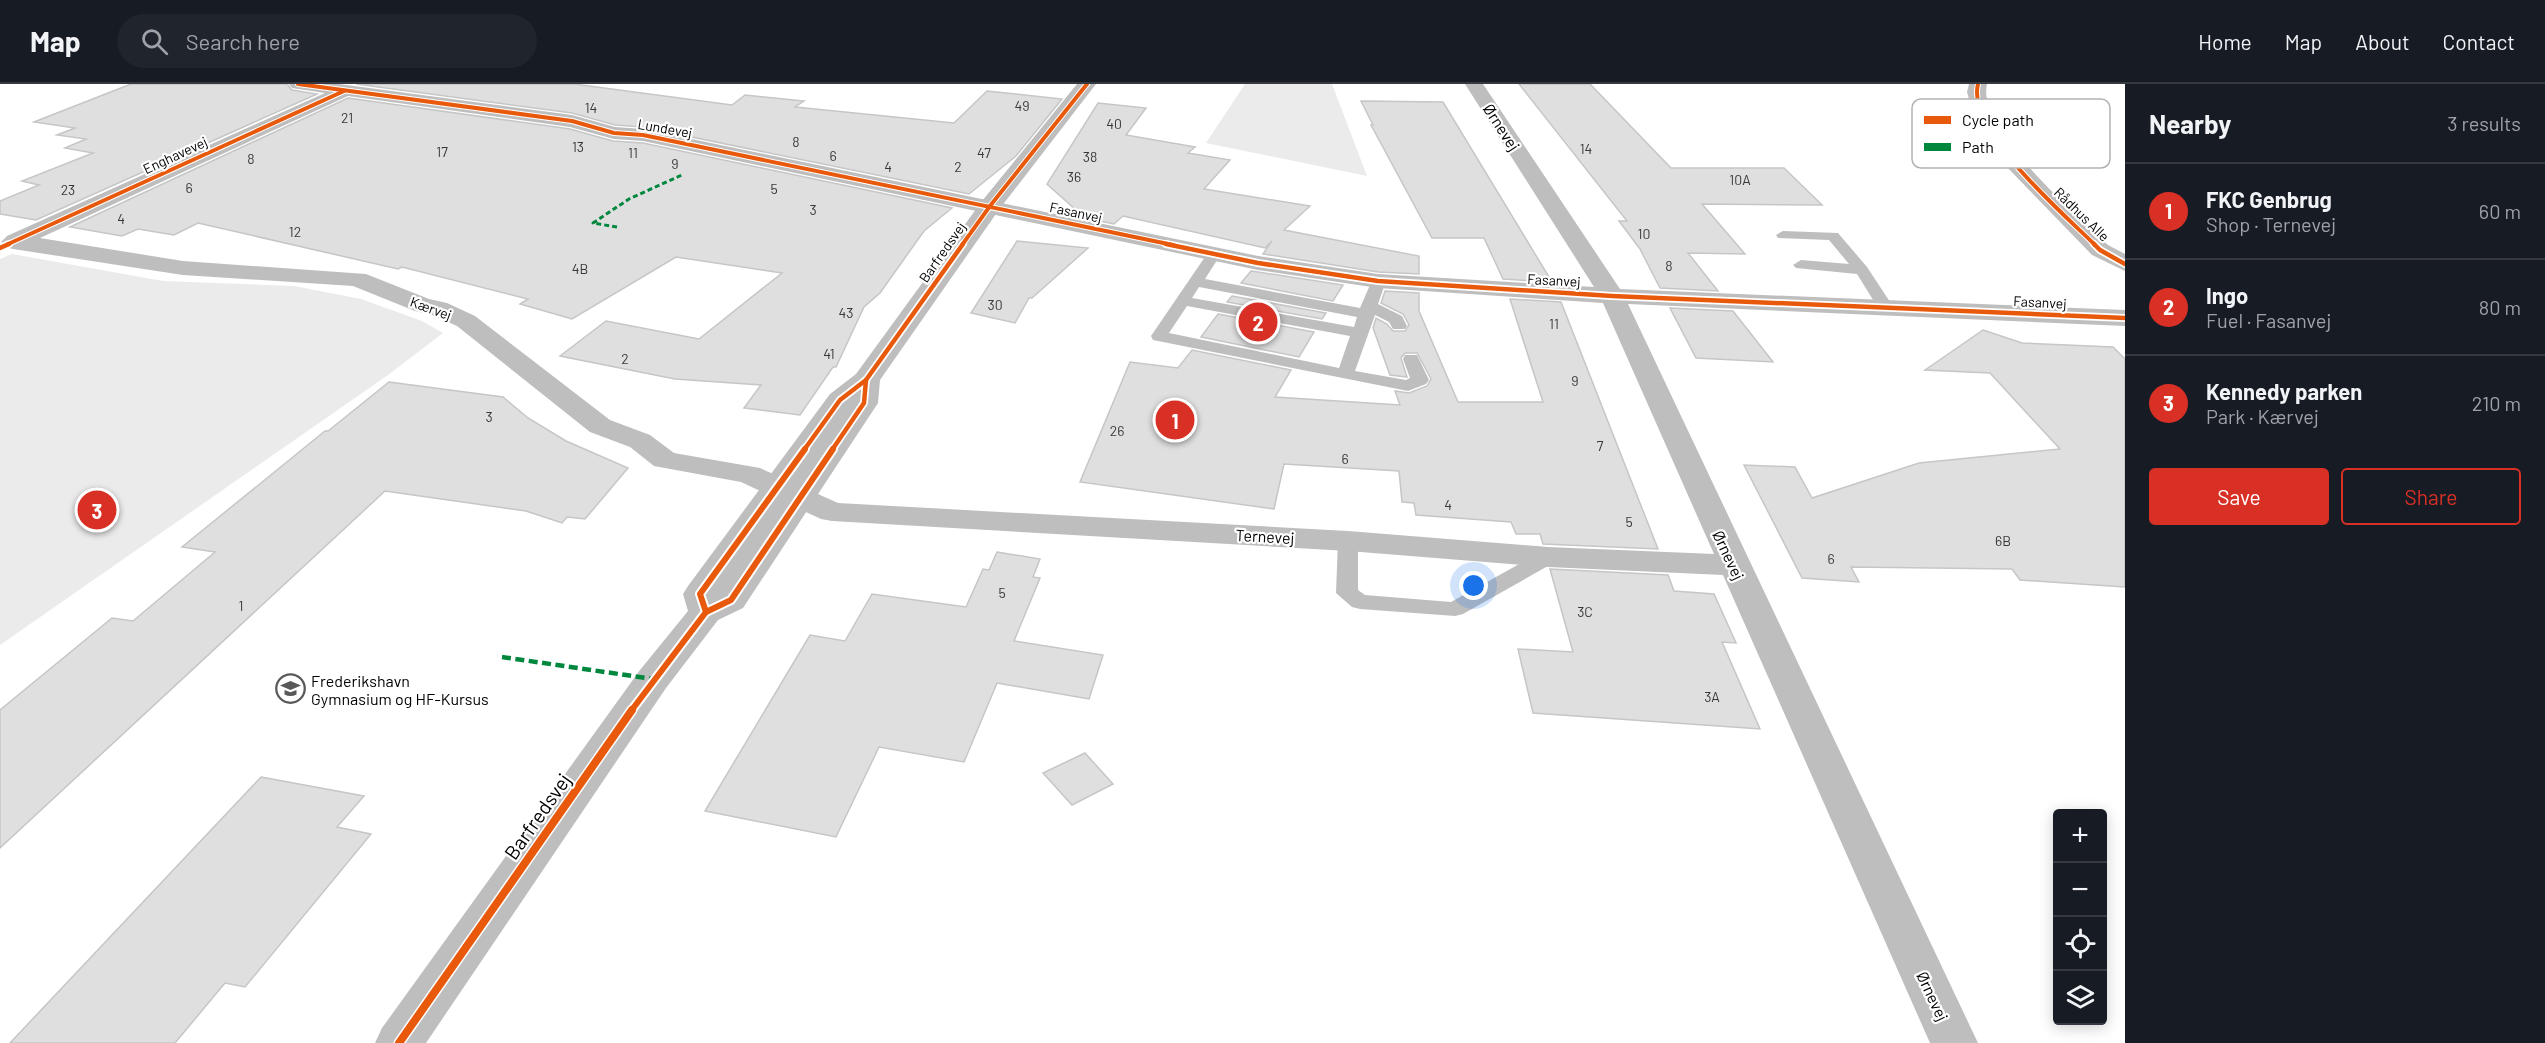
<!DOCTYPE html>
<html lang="en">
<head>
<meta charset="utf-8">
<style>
  :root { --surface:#171b24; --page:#20242c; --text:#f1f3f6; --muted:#9ea1a6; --line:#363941; --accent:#d93025 }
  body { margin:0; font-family:Barlow,sans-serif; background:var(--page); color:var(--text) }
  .controls { position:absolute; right:18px; bottom:18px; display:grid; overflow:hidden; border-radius:6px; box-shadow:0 3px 15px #0003 }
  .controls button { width:54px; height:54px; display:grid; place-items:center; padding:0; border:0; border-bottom:2px solid var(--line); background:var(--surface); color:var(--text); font:30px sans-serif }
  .you { position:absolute; left:1474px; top:502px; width:21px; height:21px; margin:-15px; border:4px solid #fff; border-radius:50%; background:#1a73e8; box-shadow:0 0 0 9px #1a73e833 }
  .badge { display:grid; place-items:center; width:39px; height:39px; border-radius:50%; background:var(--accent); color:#fff; font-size:20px; font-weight:700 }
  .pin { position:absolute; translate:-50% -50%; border:3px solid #fff; box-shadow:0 2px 6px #0006 }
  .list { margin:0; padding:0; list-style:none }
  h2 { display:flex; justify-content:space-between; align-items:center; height:78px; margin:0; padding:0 24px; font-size:26px }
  h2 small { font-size:20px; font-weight:400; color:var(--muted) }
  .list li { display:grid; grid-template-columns:39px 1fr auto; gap:18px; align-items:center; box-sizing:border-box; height:96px; padding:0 24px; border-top:2px solid var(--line) }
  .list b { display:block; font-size:22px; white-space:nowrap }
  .list p { margin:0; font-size:20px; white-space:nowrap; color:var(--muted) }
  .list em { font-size:20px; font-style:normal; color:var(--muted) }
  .actions { display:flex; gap:12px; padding:18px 24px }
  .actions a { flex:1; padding:14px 0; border:2px solid var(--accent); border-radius:6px; text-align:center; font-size:21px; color:var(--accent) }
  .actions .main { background:var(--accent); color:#fff }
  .icon { flex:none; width:33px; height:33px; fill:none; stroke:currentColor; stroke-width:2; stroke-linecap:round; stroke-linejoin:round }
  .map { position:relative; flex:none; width:2125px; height:959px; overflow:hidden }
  header { display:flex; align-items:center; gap:36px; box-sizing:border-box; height:84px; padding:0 30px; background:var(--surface); border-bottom:2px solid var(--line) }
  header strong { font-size:28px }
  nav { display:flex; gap:33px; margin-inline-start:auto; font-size:21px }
  .search { width:420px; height:54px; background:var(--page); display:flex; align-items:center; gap:15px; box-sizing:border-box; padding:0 21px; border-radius:33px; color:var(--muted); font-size:22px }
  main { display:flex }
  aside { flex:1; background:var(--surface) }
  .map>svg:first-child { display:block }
  .green { fill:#ebebeb }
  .building { fill:#dfdfdf; stroke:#c6c6c6; stroke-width:1.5 }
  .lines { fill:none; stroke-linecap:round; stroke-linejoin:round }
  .service { fill:#bebebe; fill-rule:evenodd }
  .minor { fill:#bebebe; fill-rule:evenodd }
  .tertiary { fill:#bebebe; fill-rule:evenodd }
  .quiet-far1 { stroke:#00873e; stroke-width:3; stroke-dasharray:5 3; stroke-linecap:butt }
  .quiet { stroke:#00873e; stroke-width:4.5; stroke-dasharray:9 4.5; stroke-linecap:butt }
  .cycleway-far3-casing { stroke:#fff; stroke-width:6 }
  .cycleway-far2-casing { stroke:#fff; stroke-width:8 }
  .cycleway-far1-casing { stroke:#fff; stroke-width:10 }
  .cycleway-casing { stroke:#fff; stroke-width:11 }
  .cycleway-far3 { stroke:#e8590c; stroke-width:4 }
  .cycleway-far2 { stroke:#e8590c; stroke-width:4.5 }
  .cycleway-far1 { stroke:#e8590c; stroke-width:6 }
  .cycleway { stroke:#e8590c; stroke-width:8 }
  .labels { text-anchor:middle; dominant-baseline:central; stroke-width:4.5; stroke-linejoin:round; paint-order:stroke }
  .number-label { font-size:14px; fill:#383838 }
  .far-street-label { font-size:14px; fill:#000; stroke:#fff }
  .street-label { font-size:16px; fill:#000; stroke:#fff }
  .poi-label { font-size:16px; fill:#000; stroke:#fff; text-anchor:start }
  .near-street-label { font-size:20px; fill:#000; stroke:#fff }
  .key { fill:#fff; stroke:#b2b2b2; stroke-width:1.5 }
  .key-label { font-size:16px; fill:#000 }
</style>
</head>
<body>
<header>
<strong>Map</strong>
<div class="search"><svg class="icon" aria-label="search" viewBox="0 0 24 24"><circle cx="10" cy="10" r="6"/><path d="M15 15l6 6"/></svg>Search here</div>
<nav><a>Home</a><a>Map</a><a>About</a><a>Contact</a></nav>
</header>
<main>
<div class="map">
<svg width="2125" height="959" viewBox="0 0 2125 959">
  <rect width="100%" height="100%" fill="#fff"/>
  <g class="green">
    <polygon points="1245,0 1332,0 1367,92 1206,59"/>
    <polygon points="12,170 163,197 294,202 361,215 422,237 443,249 388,291 0,561 0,175"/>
  </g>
  <g class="building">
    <polygon points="131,0 287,0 292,6 317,10 36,136 0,130 0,117 39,101 22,97 93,69 65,64 86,55 57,51 75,44 34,38"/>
    <polygon points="356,0 574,0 732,21 745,11 804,17 795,23 954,39 987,7 1062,15 1016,72 969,110 643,43 615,41 572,29"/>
    <polygon points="1519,0 1590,0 1671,84 1784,84 1822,121 1702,120 1745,170 1688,169 1718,207 1660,204 1640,165 1619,137 1627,137"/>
    <polygon points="348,14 570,45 613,57 643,59 952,124 924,147 880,209 864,223 836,283 833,283 800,331 744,324 761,301 675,295 560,272 606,237 699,255 782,189 676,173 572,235 520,220 528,215 402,183 398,185 198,139 174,151 138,145 122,152 70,143"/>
    <polygon points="1361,17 1443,18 1552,198 1503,195 1484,154 1432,154 1371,41 1373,41"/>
    <polygon points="1098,19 1146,24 1126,51 1195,63 1188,69 1230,76 1204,105 1310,122 1284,146 1419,172 1419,190 1378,188 1263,170 1272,157 1265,164 1123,132 1114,140 1085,134 1047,100"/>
    <polygon points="1017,157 1088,164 1032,214 1029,214 1015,239 971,229"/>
    <polygon points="1251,187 1258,188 1343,201 1333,217 1241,199"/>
    <polygon points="1385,207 1419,209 1419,227 1458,318 1543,318 1510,215 1561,218 1658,465 1543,460 1540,450 1516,450 1511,438 1416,431 1414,419 1402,418 1399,387 1284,380 1274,425 1080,398 1130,278 1178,284 1192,266 1291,286 1275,313 1400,321 1395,307 1409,309 1427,302 1431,295 1417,269 1405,269 1401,274 1407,293 1390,291 1373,244 1376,234 1387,240 1393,247 1405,247 1409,241 1403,230 1381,219"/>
    <polygon points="1232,212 1326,229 1322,235 1227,218"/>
    <polygon points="1670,224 1733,227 1773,278 1696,274"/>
    <polygon points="1218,230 1314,248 1299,273 1201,253"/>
    <polygon points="1983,246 2022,259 2113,263 2125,275 2125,503 2020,496 2012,485 1851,483 1859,498 1802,494 1744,381 1795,383 1812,414 1919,379 2060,365 1990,289 1925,286"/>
    <polygon points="389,298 503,313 528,334 566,357 628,384 585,435 567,433 562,439 526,427 385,407 0,764 0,626 112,534 133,537 215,468 182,463 325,347 328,347"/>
    <polygon points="997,468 1040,475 1033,493 1040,494 1014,557 1103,571 1089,615 997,599 964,678 879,663 836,753 705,727 810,551 845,557 872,510 966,523 983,485 989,486"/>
    <polygon points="1550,485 1668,491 1674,507 1714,510 1736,559 1722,558 1760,645 1533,629 1518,565 1573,568"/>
    <polygon points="1085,669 1113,700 1072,721 1043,689"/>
    <polygon points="261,693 364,712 337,743 371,750 245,903 225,899 175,959 10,959"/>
  </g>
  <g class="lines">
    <g class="service">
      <polygon points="1783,147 1838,149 1867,183 1894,224 1892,227 1880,227 1857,190 1796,184 1793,181 1801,176 1849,180 1829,156 1778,154 1776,151"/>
      <path d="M1214 166 1221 170 1205 195 1360 224 1373 194H1383L1386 197 1378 220 1402 232 1407 242 1405 245H1393L1389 238 1375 231 1355 287 1406 296 1410 294 1403 275 1405 271H1417L1429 296 1426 300 1408 307 1153 256 1151 252 1209 167ZM1199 203 1357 233 1354 243 1192 214ZM1187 222 1350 252 1339 284 1169 249Z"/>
      <polygon points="1348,451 1355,453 1358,457 1358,506 1365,511 1451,518 1541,468 1548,467 1555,468 1558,473 1555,478 1463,530 1455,532 1360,525 1352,523 1336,509 1338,457 1341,453"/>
    </g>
    <path class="minor" d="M289 0H339L572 31 615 43 643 45 1258 172 1378 190 1594 203 1465 0H1483L1620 205 2125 226V242L1628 220 1978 959H1930L1723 491 1548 483 1348 467 832 437 821 435 741 398 654 382 630 363 590 348 457 242 432 231 415 227 353 202 183 191 13 165 5 163 1 158 7 152 325 9 292 4ZM348 12 570 43 614 55 643 57 1258 186 1378 204 1603 219 1714 470 1548 463 1348 447 838 419 760 384 674 369 650 351 610 336 475 232 447 219 429 215 366 190 183 177 40 154Z"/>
    <g class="tertiary">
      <polygon points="1077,0 1096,0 998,127 880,296 878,319 743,524 718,536 666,604 426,959 375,959 382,944 640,586 688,527 683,510 688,502 830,310 856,290 982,117"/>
      <path d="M1969 0H1987C1976 46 2077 130 2108 161L2125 170V187L2092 171 2003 79 1977 43 1967 8Z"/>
    </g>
    <polyline class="quiet-far1" points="617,143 593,139 629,115 684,90"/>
    <polyline class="quiet" points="502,573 653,595"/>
    <defs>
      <g id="cycleway-far3">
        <polyline points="298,0 572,37 614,49 643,51 1173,161"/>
        <path d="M1978 0C1966 47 2064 130 2095 161"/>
        <polyline points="6,161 344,7"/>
        <polyline points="962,161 990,122 1087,0"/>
      </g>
      <g id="cycleway-far2">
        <polyline points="1166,160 1258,179 1378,197 1612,212 2125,234"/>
        <polyline points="2094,160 2100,166 2125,180"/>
        <polyline points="0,164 9,160"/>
        <polyline points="804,366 840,316 866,296 963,160"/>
        <polyline points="832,366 864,319 866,296"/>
      </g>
      <g id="cycleway-far1">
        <polyline points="706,528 700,510 805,365"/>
        <polyline points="631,627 706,528 731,516 833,365"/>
      </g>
      <polyline id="cycleway" points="399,959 632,626"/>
    </defs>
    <use href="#cycleway-far3" class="cycleway-far3-casing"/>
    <use href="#cycleway-far2" class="cycleway-far2-casing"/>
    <use href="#cycleway-far1" class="cycleway-far1-casing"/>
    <use href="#cycleway" class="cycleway-casing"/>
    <use href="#cycleway-far3" class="cycleway-far3"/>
    <use href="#cycleway-far2" class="cycleway-far2"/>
    <use href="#cycleway-far1" class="cycleway-far1"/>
    <use href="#cycleway" class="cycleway"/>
  </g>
  <defs>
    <symbol id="school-ring" viewBox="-11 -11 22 22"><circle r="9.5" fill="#fff" stroke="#595959" stroke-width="1.5"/><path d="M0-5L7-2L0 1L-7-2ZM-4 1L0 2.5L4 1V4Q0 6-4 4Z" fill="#595959"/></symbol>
  </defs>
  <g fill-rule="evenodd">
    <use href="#school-ring" x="274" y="588" width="33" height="33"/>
  </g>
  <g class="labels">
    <g class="number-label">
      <text x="1022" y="21">49</text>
      <text x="591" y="23">14</text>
      <text x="347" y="33">21</text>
      <text x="1114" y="39">40</text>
      <text x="796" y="57">8</text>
      <text x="578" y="62">13</text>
      <text x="1586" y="64">14</text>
      <text x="442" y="67">17</text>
      <text x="633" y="68">11</text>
      <text x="984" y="68">47</text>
      <text x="833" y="71">6</text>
      <text x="1090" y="72">38</text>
      <text x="251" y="74">8</text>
      <text x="675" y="79">9</text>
      <text x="888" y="82">4</text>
      <text x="958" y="82">2</text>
      <text x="1074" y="92">36</text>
      <text x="1740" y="95">10A</text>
      <text x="189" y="103">6</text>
      <text x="774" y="104">5</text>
      <text x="68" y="105">23</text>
      <text x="813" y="125">3</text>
      <text x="121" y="134">4</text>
      <text x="295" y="147">12</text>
      <text x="1644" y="149">10</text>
      <text x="1669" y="181">8</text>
      <text x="580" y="184">4B</text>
      <text x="995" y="220">30</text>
      <text x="846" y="228">43</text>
      <text x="1554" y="239">11</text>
      <text x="829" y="269">41</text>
      <text x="625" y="274">2</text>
      <text x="1575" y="296">9</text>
      <text x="489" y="332">3</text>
      <text x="1117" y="346">26</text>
      <text x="1600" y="361">7</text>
      <text x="1345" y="374">6</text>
      <text x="1448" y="420">4</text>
      <text x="1629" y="437">5</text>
      <text x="2003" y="456">6B</text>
      <text x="1831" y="474">6</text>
      <text x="1002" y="508">5</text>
      <text x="241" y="521">1</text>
      <text x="1585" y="527">3C</text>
      <text x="1712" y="612">3A</text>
    </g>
    <g class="far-street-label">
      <text transform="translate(665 44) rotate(10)">Lundevej</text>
      <text transform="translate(175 71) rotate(-25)">Enghavevej</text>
      <text transform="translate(1076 128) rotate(12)">Fasanvej</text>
      <text transform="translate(2082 130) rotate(44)">Rådhus Alle</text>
      <text transform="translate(942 168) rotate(-55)">Barfredsvej</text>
      <text transform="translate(1554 196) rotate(3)">Fasanvej</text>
      <text transform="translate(2040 218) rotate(3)">Fasanvej</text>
      <text transform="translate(431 224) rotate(20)">Kærvej</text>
    </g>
    <g class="street-label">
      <text transform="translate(1502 43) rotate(57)">Ørnevej</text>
      <text transform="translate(1265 452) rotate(3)">Ternevej</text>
      <text transform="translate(1729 471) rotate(65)">Ørnevej</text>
      <text transform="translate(1933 912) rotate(65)">Ørnevej</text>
    </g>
    <g class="poi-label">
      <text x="311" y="596">Frederikshavn<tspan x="311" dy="18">Gymnasium og HF-Kursus</tspan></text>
    </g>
    <g class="near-street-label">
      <text transform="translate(537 732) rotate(-55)">Barfredsvej</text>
    </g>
  </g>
  <rect x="1912" y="15" width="198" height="69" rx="9" class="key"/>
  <rect x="1924" y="32" width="27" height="8" fill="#e8590c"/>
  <rect x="1924" y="59" width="27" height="8" fill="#00873e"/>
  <g class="key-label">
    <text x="1962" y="42">Cycle path</text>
    <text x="1962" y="69">Path</text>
  </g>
</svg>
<div class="controls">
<button>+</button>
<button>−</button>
<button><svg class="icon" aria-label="locate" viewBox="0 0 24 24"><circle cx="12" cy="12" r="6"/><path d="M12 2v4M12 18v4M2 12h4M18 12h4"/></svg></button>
<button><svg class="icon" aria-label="layers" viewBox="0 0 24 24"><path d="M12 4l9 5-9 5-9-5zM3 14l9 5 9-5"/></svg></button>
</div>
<div class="you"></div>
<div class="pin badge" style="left:1175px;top:336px">1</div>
<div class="pin badge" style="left:1258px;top:238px">2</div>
<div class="pin badge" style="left:97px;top:426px">3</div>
</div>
<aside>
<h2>Nearby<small>3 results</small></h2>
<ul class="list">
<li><span class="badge">1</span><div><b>FKC Genbrug</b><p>Shop · Ternevej</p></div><em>60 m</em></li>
<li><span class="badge">2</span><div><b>Ingo</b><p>Fuel · Fasanvej</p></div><em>80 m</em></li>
<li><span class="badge">3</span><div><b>Kennedy parken</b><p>Park · Kærvej</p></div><em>210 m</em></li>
</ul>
<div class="actions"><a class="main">Save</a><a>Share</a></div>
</aside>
</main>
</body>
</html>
